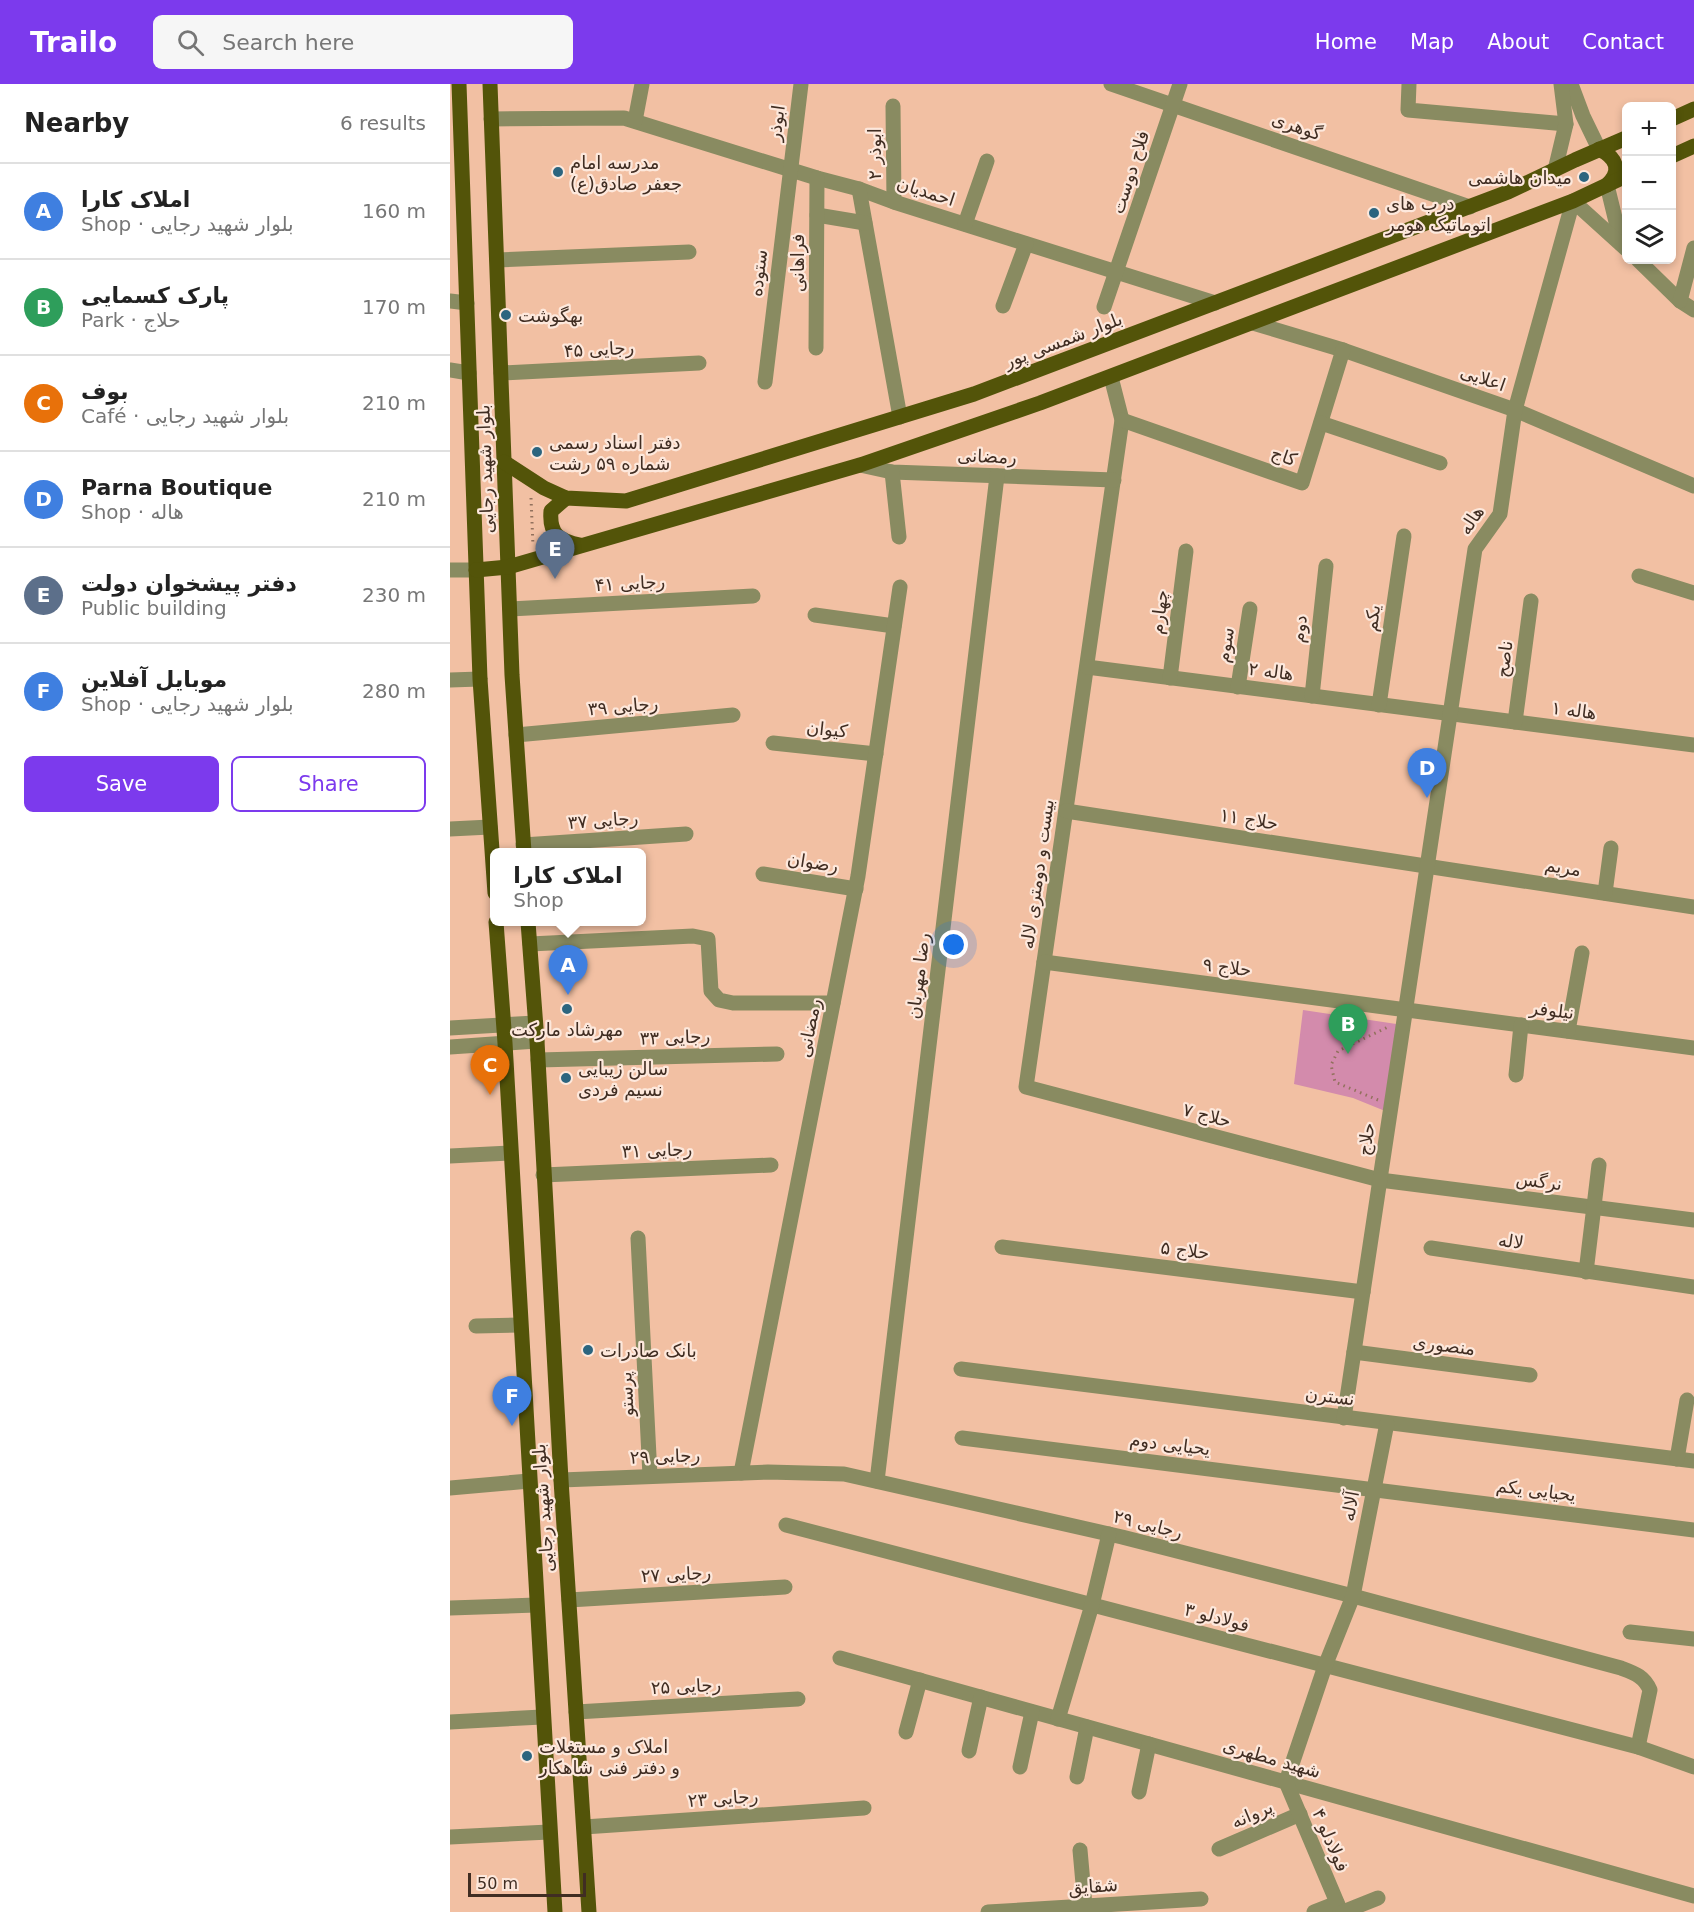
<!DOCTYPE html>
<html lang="en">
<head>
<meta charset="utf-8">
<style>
  :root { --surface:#fff; --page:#f6f6f6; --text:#222; --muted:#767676; --line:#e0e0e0; --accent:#7c3aed }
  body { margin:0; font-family:"DejaVu Sans","Noto Sans Arabic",sans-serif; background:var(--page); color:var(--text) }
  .controls { position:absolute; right:18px; top:18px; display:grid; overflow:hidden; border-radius:9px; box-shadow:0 3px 9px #0003 }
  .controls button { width:54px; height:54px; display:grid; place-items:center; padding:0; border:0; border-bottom:2px solid var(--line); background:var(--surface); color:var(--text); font:30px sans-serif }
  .scale { position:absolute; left:18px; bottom:15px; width:118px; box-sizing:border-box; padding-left:6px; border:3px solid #402d22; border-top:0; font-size:16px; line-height:21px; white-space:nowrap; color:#402d22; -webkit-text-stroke:4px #fde8dc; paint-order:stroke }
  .you { position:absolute; left:504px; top:861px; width:21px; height:21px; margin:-15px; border:4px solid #fff; border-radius:50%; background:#1a73e8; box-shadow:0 0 0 9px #1a73e833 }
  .badge { display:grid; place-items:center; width:39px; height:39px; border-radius:50%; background:var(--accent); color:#fff; font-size:20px; font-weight:700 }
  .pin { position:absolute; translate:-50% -50px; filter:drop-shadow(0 2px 3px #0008) }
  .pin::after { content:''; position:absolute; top:32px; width:21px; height:18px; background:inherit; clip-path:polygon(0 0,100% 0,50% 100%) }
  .popup { position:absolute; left:40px; top:764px; width:156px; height:78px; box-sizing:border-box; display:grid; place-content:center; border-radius:9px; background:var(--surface); filter:drop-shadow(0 2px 4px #0005); font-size:20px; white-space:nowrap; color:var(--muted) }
  .popup b { font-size:22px; color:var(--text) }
  .popup::after { content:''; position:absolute; left:50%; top:100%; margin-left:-12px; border:12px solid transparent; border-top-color:var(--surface) }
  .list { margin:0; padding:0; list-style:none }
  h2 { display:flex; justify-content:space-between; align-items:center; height:78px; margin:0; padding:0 24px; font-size:26px }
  h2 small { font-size:20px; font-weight:400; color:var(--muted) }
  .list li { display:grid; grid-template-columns:39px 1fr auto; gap:18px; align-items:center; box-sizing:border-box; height:96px; padding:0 24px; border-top:2px solid var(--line) }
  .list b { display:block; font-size:22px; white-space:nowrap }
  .list p { margin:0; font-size:20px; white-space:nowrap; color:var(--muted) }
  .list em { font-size:20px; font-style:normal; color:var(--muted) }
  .actions { display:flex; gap:12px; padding:18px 24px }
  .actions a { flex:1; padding:14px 0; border:2px solid var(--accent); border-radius:9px; text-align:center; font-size:21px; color:var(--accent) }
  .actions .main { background:var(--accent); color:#fff }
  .icon { flex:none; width:33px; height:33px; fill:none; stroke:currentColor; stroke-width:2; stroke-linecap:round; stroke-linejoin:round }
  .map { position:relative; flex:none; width:1244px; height:1828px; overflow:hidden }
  header { display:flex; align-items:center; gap:36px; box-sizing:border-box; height:84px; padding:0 30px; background:var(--accent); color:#fff }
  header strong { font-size:28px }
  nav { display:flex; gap:33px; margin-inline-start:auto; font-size:21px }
  .search { width:420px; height:54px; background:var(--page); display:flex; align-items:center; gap:15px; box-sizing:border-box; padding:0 21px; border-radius:9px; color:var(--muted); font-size:22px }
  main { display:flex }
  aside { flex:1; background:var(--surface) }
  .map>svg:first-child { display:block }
  .green { fill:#d38bac }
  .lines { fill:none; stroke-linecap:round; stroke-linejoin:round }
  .path { stroke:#92715d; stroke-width:3; stroke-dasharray:1.5 4.5; stroke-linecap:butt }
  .minor { stroke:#898b61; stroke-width:15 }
  .major { stroke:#535409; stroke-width:15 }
  .poi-dot { fill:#2c657f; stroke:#fde8dc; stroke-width:2 }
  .labels { text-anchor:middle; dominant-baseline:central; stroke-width:4.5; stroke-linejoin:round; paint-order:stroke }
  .street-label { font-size:18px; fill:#402d22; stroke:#fde8dc }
  .poi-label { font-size:18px; fill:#402d22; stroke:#fde8dc; text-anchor:start }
</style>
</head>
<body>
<header>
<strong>Trailo</strong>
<div class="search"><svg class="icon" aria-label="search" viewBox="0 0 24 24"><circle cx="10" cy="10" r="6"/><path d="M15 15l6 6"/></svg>Search here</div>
<nav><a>Home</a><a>Map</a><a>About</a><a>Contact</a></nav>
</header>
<main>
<aside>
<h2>Nearby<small>6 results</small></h2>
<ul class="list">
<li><span class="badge" style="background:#3f7fe0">A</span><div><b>املاک کارا</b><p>Shop · بلوار شهید رجایی</p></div><em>160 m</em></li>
<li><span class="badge" style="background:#2e9e5b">B</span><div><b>پارک کسمایی</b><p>Park · حلاج</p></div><em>170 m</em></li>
<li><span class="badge" style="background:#e8710a">C</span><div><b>بوف</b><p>Café · بلوار شهید رجایی</p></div><em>210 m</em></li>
<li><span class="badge" style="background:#3f7fe0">D</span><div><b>Parna Boutique</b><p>Shop · هاله</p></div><em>210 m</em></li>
<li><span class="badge" style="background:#5c6f8a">E</span><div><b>دفتر پیشخوان دولت</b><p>Public building</p></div><em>230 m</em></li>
<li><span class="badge" style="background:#3f7fe0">F</span><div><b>موبایل آفلاین</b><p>Shop · بلوار شهید رجایی</p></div><em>280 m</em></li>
</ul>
<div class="actions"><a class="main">Save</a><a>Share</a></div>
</aside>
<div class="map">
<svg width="1244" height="1828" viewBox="0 0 1244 1828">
  <rect width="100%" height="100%" fill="#f2c0a3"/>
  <polygon class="green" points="853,926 953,941 940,1029 903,1014 844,1000"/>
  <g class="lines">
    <g class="path">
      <polyline points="81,414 83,462"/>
      <polyline points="928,1016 885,998 881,981 888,967 938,943"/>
    </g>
    <g class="minor">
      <polyline points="661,0 1020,123"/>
      <polyline points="959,0 958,26 1116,40"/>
      <polyline points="1121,0 1133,32 1149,65"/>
      <polyline points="443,22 444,118"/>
      <polyline points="41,35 174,34 367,94 409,105 444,118 765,219"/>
      <polyline points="185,37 192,0"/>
      <polyline points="1105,86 1116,40 1111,0"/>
      <polyline points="1157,101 1166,138 1176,159"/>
      <polyline points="409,105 450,333"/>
      <polyline points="367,131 415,139"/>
      <polyline points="515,140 537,77"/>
      <polyline points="47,176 239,168"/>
      <polyline points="1188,176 1230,217 1244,226"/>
      <polyline points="0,217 17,219"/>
      <polyline points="1230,217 1244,164"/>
      <polyline points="553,222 576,160"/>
      <polyline points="654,223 730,0"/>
      <polyline points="803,239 893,266 1065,326 1244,402"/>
      <polyline points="366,264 367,94"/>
      <polyline points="0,286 19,289"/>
      <polyline points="51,289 249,279"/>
      <polyline points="661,293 672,336 576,1003 930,1096 1244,1136"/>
      <polyline points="315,298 351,0"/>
      <polyline points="672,336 852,399 893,266"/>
      <polyline points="871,339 990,379"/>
      <polyline points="410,381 442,388 664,396"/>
      <polyline points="442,388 449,453"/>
      <polyline points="0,486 26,486"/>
      <polyline points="1189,492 1244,509"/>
      <polyline points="60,525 303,512"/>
      <polyline points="365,531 444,542"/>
      <polyline points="637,583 1244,661"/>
      <polyline points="720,594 736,467"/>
      <polyline points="0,596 30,595"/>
      <polyline points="788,603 800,525"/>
      <polyline points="862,612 876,482"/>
      <polyline points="929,621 954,452"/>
      <polyline points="1065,638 1081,517"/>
      <polyline points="66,651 283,631"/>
      <polyline points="323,659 426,670"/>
      <polyline points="616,727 1244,823"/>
      <polyline points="0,745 40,743"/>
      <polyline points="73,761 236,750"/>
      <polyline points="313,790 406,805"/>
      <polyline points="1155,809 1161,764"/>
      <polyline points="80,860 243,852 258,855 261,907 269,916 283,919 383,919"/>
      <polyline points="594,878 1244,964"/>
      <polyline points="0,944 85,939"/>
      <polyline points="1118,947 1132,869"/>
      <polyline points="0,963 87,957"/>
      <polyline points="88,976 327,970"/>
      <polyline points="1066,991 1071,941"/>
      <polyline points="0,1072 60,1069"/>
      <polyline points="93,1091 321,1081"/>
      <polyline points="188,1154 200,1392"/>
      <polyline points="552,1163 913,1208"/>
      <polyline points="981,1164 1244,1203"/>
      <polyline points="1136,1188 1149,1081"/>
      <polyline points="26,1242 70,1241"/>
      <polyline points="904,1268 1080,1291"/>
      <polyline points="511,1285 1244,1377"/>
      <polyline points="894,1334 1025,465 1050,430 1065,326 1123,117 1176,165"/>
      <polyline points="512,1354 1244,1446"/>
      <polyline points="1227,1375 1237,1316"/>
      <polyline points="291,1389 408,792 450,503"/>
      <path d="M111 1396 318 1388 394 1390 672 1453 903 1512 1171 1584C1184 1589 1194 1592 1200 1606L1188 1663"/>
      <polyline points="427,1397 547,392"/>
      <polyline points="0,1404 79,1397"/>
      <polyline points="336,1441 1188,1663 1244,1683"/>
      <polyline points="119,1516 335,1503"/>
      <polyline points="0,1524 86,1521"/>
      <polyline points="1180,1548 1244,1555"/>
      <polyline points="390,1574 1244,1812"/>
      <polyline points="126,1628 348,1615"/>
      <polyline points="608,1635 642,1521 659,1450"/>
      <polyline points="0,1638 92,1633"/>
      <polyline points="456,1648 470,1596"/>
      <polyline points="519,1667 531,1613"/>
      <polyline points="570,1683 582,1628"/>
      <polyline points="627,1693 637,1643"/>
      <polyline points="689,1708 699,1660"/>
      <polyline points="134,1743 414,1724"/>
      <polyline points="0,1753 99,1748"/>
      <polyline points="769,1765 850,1730"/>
      <polyline points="630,1766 635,1822"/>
      <polyline points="538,1828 751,1815"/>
      <polyline points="864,1828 887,1819"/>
      <polyline points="891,1828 836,1698 875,1582 903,1512 937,1339"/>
      <polyline points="893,1828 928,1814"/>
    </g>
    <g class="major">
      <polyline points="9,0 30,595 45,809"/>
      <polyline points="40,0 62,591 74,768"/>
      <polyline points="1222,35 1244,25"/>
      <path d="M1149 65C1167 74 1172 87 1157 101"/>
      <polyline points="1222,72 1244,62"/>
      <polyline points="54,378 94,404 116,414 176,417 524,310 1058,108 1125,76 1176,54"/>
      <path d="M116 414 101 427C99 450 109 457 130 461"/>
      <polyline points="26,486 58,483 410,381 590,319 1123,117 1176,92"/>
      <polyline points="46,838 55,959 105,1828"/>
      <polyline points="78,838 87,957 111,1396 139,1828"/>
    </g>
  </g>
  <g class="poi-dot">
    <circle cx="108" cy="88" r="6"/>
    <circle cx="1134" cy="93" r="6"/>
    <circle cx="924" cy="129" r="6"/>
    <circle cx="56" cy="231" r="6"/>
    <circle cx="87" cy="368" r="6"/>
    <circle cx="117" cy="925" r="6"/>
    <circle cx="116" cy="994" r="6"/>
    <circle cx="138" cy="1266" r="6"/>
    <circle cx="77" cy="1672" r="6"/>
  </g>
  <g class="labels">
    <g class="street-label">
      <text transform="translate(326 39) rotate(-82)">ابوذر</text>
      <text transform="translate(847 42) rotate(19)">گوهری</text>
      <text transform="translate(424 70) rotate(-90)">ابوذر ۲</text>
      <text transform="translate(680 88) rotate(-72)">فلاح دوست</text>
      <text transform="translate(476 107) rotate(18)">احمدیان</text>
      <text transform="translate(347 179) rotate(-90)">فراهانی</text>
      <text transform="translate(308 189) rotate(-83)">ستوده</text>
      <text transform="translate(613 256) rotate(-21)">بلوار شمسی پور</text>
      <text transform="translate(149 265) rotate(-3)">رجایی ۴۵</text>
      <text transform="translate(1033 294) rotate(19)">اعلایی</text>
      <text transform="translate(537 372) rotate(2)">رمضانی</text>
      <text transform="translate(834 372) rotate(19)">کاج</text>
      <text transform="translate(35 385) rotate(-92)">بلوار شهید رجایی</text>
      <text transform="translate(1021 436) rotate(-57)">هاله</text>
      <text transform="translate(180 499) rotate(-3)">رجایی ۴۱</text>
      <text transform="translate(709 528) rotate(-83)">چهارم</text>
      <text transform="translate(922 534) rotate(-82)">یکم</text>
      <text transform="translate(849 545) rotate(-84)">دوم</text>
      <text transform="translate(775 561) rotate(-81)">سوم</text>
      <text transform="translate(1054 575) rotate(-83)">ناصح</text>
      <text transform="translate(821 587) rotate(7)">هاله ۲</text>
      <text transform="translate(173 622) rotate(-5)">رجایی ۳۹</text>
      <text transform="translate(1124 626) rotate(7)">هاله ۱</text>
      <text transform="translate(377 645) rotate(6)">کیوان</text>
      <text transform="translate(799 735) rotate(9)">حلاج ۱۱</text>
      <text transform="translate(153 736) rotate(-4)">رجایی ۳۷</text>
      <text transform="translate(363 778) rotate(9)">رضوان</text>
      <text transform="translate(1113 783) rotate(9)">مریم</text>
      <text transform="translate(587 790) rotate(-82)">بیست و دومتری لاله</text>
      <text transform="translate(777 883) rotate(7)">حلاج ۹</text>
      <text transform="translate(468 892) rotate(-83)">رضا مهربان</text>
      <text transform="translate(1102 926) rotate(7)">نیلوفر</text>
      <text transform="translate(359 944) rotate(-79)">رمضانی</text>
      <text transform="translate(225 953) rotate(-2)">رجایی ۳۳</text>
      <text transform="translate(757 1031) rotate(15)">حلاج ۷</text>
      <text transform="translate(916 1055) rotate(-81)">حلاج</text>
      <text transform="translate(207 1066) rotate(-2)">رجایی ۳۱</text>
      <text transform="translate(1089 1097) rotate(7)">نرگس</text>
      <text transform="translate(1061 1157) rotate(8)">لاله</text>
      <text transform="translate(735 1166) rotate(7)">حلاج ۵</text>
      <text transform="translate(994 1261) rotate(7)">منصوری</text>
      <text transform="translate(176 1310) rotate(-93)">پرستو</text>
      <text transform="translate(880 1312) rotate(7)">نسترن</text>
      <text transform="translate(720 1360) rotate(7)">یحیایی دوم</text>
      <text transform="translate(215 1372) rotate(-2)">رجایی ۲۹</text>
      <text transform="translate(1086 1406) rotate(7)">یحیایی یکم</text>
      <text transform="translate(900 1422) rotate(-79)">آلاله</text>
      <text transform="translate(93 1424) rotate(-94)">بلوار شهید رجایی</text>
      <text transform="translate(698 1440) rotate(14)">رجایی ۲۹</text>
      <text transform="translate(226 1490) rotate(-3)">رجایی ۲۷</text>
      <text transform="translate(767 1533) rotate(15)">فولادلو ۳</text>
      <text transform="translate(236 1602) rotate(-3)">رجایی ۲۵</text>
      <text transform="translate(822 1674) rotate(16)">شهید مطهری</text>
      <text transform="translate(273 1714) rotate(-4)">رجایی ۲۳</text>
      <text transform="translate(802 1730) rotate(-23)">پروانه</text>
      <text transform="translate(881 1756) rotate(67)">فولادلو ۴</text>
      <text transform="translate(643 1802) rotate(-4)">شقایق</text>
    </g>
    <g class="poi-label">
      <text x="120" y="78">مدرسه امام<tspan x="120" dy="21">جعفر صادق(ع)</tspan></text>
      <text x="1122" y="93" text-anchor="end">میدان هاشمی</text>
      <text x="936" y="119">درب های<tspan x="936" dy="21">اتوماتیک هومر</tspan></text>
      <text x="68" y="231">بهگوشت</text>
      <text x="99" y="358">دفتر اسناد رسمی<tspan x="99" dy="21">شماره ۵۹ رشت</tspan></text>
      <text x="117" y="945" text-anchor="middle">مهرشاد مارکت</text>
      <text x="128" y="984">سالن زیبایی<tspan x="128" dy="21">نسیم فردی</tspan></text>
      <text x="150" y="1266">بانک صادرات</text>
      <text x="89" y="1662">املاک و مستغلات<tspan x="89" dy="21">و دفتر فنی شاهکار</tspan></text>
    </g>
  </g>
</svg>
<div class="controls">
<button>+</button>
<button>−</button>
<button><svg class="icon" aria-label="layers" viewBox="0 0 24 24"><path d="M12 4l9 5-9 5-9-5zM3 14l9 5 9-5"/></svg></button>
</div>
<div class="scale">50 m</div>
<div class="you"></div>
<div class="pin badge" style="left:118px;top:911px;background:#3f7fe0">A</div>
<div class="popup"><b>املاک کارا</b>Shop</div>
<div class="pin badge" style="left:898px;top:970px;background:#2e9e5b">B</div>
<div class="pin badge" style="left:40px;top:1011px;background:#e8710a">C</div>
<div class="pin badge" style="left:977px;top:714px;background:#3f7fe0">D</div>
<div class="pin badge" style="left:105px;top:495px;background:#5c6f8a">E</div>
<div class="pin badge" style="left:62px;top:1342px;background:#3f7fe0">F</div>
</div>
</main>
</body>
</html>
